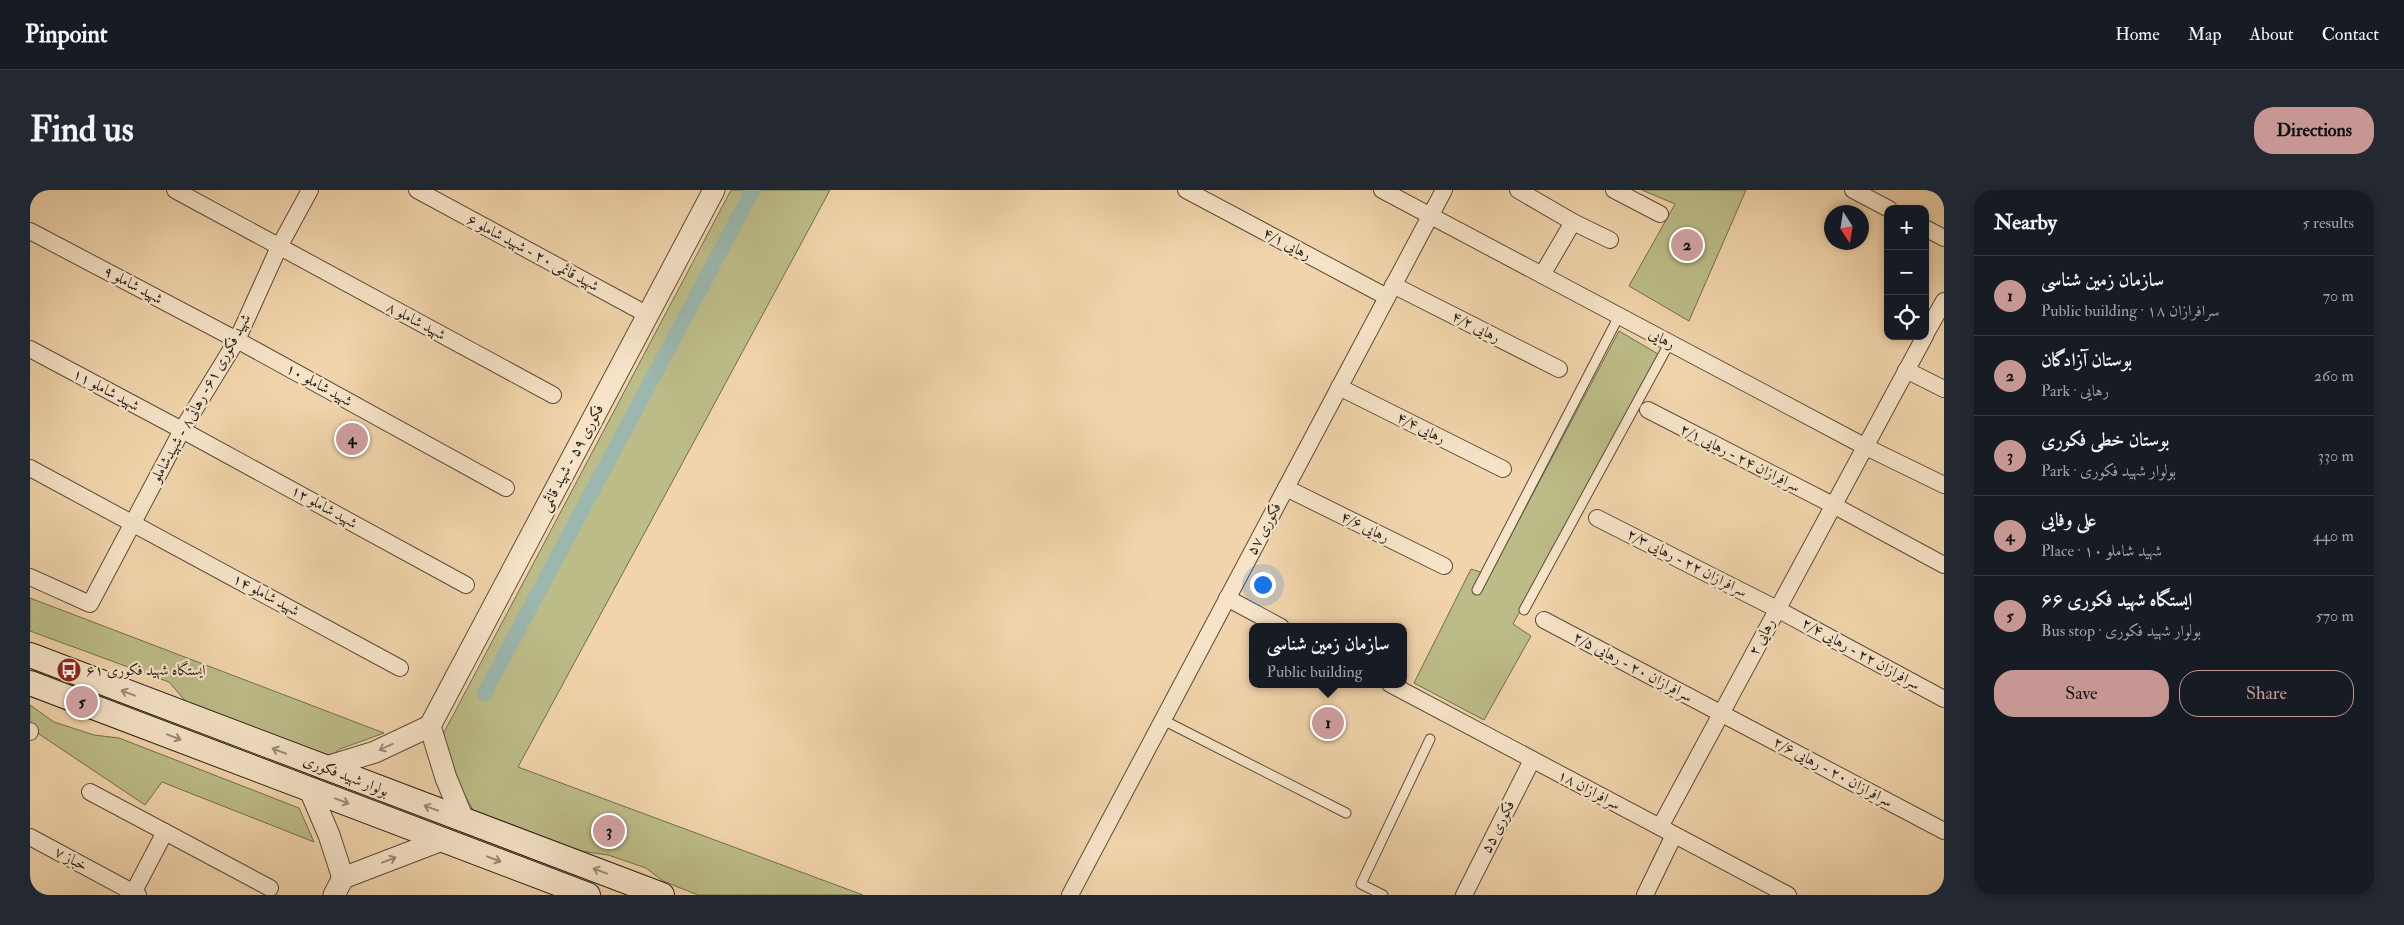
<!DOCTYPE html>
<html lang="en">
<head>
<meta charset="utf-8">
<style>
  :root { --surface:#171b24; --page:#242831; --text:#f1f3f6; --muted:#9ea1a6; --line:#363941; --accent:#c59692 }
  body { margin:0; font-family:"IM FELL Double Pica",Amiri,serif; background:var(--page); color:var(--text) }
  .controls { position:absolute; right:15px; top:15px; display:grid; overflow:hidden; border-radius:10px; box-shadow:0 2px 8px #0003 }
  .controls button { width:45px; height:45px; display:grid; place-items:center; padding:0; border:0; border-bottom:1px solid var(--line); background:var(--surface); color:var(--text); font:25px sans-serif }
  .compass { position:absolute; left:1794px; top:15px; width:45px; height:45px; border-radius:50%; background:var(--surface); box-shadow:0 2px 8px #0003; rotate:168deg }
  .you { position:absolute; left:1232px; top:394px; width:18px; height:18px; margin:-12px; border:4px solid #fff; border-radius:50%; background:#1a73e8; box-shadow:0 0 0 8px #1a73e833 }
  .badge { display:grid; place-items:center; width:32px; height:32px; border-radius:50%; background:var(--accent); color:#111; font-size:16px; font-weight:700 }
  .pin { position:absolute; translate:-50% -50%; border:2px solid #fff; box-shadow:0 1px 5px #0006 }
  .popup { position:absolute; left:1219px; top:433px; width:158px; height:65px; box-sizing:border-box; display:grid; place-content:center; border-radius:10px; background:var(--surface); filter:drop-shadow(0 1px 4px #0005); font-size:16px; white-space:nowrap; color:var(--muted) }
  .popup b { font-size:19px; color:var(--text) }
  .popup::after { content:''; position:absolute; left:50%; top:100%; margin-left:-10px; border:10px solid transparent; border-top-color:var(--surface) }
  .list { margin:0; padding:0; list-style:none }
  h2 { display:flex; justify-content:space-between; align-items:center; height:65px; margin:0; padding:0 20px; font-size:21px }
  h2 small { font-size:16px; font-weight:400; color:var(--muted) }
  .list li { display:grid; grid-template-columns:32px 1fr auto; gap:15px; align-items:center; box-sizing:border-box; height:80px; padding:0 20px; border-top:1px solid var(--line) }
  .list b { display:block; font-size:19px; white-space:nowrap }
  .list p { margin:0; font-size:16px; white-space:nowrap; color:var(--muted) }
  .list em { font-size:16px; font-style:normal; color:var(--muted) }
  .actions { display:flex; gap:10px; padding:15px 20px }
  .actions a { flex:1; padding:11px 0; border:1px solid var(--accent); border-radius:20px; text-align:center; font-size:18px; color:var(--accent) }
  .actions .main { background:var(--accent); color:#111 }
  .icon { flex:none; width:28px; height:28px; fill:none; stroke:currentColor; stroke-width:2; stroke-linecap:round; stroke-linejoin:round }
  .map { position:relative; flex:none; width:1914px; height:705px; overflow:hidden; border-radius:20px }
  header { display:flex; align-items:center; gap:30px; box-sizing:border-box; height:70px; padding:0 25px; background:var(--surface); border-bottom:1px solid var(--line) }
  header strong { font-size:24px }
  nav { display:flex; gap:28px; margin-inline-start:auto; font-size:18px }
  .intro { display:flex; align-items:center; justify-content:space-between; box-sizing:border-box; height:120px; padding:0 30px }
  h1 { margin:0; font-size:35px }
  .button { padding:12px 22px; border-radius:20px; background:var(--accent); color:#111; font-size:18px; font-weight:700 }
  main { display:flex; gap:30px; padding:0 30px }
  aside { flex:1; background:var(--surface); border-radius:20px; box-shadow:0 2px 8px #0003 }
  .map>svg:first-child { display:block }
  .green { fill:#bcbc88; stroke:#726e4e }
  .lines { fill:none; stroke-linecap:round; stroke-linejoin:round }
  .canal { stroke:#9bb7ae; stroke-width:15 }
  .service-casing { stroke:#5a4c3a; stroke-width:11 }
  .minor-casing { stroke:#5a4c3a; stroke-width:18 }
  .tertiary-casing { stroke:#5a4c3a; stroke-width:23 }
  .secondary-casing { stroke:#281f14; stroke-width:26 }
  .service { stroke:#f6e3c8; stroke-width:9 }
  .minor { stroke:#f6e3c8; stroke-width:16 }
  .tertiary { stroke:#f6e3c8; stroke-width:21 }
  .secondary { stroke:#f6e3c8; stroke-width:24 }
  .oneway { stroke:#998b77 }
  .labels { text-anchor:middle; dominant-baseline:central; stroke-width:4.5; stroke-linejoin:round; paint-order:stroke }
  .street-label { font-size:15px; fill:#281f14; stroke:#f6e3c8 }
  .poi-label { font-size:15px; fill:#281f14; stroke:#f6e3c8; text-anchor:start }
</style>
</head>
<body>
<header>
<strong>Pinpoint</strong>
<nav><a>Home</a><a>Map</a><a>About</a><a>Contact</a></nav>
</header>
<div class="intro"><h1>Find us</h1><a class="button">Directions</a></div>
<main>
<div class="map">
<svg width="1914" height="705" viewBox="0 0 1914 705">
  <rect width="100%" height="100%" fill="#f1d4ab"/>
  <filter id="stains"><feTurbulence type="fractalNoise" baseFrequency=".004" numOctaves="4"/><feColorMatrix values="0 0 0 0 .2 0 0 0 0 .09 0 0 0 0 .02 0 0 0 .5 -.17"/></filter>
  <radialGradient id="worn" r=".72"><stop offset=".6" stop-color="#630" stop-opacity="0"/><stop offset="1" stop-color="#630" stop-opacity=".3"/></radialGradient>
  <g class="green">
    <polygon points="701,0 800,0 488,577 833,705 668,705 633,691 616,678 578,665 550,661 444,622 427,591 411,548"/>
    <polygon points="1612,0 1716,0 1659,131 1599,96 1645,14"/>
    <polygon points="1589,141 1628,164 1483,434 1501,446 1454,530 1384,493 1441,379 1460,385"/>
    <polygon points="0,408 354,543 310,559 294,570 159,515 139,492 0,441"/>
    <polygon points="0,515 24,532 64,545 89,548 269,618 284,652 132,592 115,615 0,538"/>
  </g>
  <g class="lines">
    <polyline class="canal" points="454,504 723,0"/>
    <defs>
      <g id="service">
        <polyline points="1447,400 1589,126"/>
        <polyline points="1494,420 1640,152"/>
        <polyline points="1133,530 1316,623"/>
        <polyline points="1353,705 1331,694 1400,549"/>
      </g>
      <g id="minor">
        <polyline points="145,0 523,205"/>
        <polyline points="387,0 618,125"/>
        <polyline points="1156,0 1357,107"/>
        <polyline points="1352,0 1834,256 1914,295"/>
        <polyline points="1488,0 1543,32 1580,50"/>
        <polyline points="1584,0 1630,24"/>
        <polyline points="1823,0 1859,19"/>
        <polyline points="1895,38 1914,48"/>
        <polyline points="0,41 207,150 476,298"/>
        <polyline points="1512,85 1543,32"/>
        <polyline points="1363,95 1529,179"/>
        <polyline points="1895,145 1914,111"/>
        <polyline points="0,159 152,240 436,395"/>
        <polyline points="1876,180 1914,199"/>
        <polyline points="1309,197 1473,279"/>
        <polyline points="1618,220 1803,315 1914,375"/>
        <polyline points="0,278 370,478"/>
        <polyline points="1256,298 1414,376"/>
        <polyline points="1567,328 1747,419 1914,509"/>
        <polyline points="0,387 60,414 152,240 207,150 249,57 280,0"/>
        <polyline points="1197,408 1251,437"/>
        <polyline points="1514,430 1914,641"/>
        <polyline points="1360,494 1758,705"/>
        <polyline points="0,542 0,541"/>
        <polyline points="60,602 240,698"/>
        <polyline points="1630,637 1895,146"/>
        <polyline points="0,647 108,705"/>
        <polyline points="102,705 135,642"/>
        <polyline points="1040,705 1414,0"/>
        <polyline points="1434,705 1502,570"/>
        <polyline points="1615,705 1644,645"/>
      </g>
      <g id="tertiary">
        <polyline points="400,536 684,0"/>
        <polyline points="400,536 416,588 433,629"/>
        <polyline points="293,578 345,562 400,536"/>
        <polyline points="279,598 299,645 313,688"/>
        <polyline points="313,688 412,650"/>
        <polyline points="304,705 313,688"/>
      </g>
      <g id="secondary">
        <polyline points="0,465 632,705"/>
        <polyline points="0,493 558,705"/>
      </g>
    </defs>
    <use href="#service" class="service-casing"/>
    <use href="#minor" class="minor-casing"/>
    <use href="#tertiary" class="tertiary-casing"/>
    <use href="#secondary" class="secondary-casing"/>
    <use href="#service" class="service"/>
    <use href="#minor" class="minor"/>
    <use href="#tertiary" class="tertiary"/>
    <use href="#secondary" class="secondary"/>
  </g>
  <defs><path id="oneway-shaft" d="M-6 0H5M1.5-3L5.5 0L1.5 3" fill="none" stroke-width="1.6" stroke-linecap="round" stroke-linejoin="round" transform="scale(1.25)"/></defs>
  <g class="oneway">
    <use href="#oneway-shaft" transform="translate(98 503) rotate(-159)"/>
    <use href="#oneway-shaft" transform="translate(144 547) rotate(21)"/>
    <use href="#oneway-shaft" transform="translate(356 557) rotate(155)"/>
    <use href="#oneway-shaft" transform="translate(249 561) rotate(-159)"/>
    <use href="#oneway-shaft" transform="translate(312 611) rotate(21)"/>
    <use href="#oneway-shaft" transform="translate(401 618) rotate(-160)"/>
    <use href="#oneway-shaft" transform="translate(464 669) rotate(21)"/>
    <use href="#oneway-shaft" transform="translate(359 670) rotate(-21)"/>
    <use href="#oneway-shaft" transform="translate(570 681) rotate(-159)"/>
  </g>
  <defs>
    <symbol id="bus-disc" viewBox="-11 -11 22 22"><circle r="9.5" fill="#8f2418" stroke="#f6e3c8"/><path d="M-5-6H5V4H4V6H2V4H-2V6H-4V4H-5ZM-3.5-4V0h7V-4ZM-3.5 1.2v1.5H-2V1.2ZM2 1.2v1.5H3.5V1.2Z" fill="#fff"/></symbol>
  </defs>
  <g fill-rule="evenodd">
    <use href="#bus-disc" x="25" y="466" width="28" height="28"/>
  </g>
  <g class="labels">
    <g class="street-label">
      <text transform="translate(1257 54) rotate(28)">رهایی ۴/۱</text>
      <text transform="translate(503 63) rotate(28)">شهید قائمی ۲۰ - شهید شاملو ۶</text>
      <text transform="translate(103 95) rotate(28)">شهید شاملو ۹</text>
      <text transform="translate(386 131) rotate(28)">شهید شاملو ۸</text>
      <text transform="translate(1446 137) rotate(27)">رهایی ۴/۲</text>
      <text transform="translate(1632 149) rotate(28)">رهایی</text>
      <text transform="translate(289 195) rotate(29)">شهید شاملو ۱۰</text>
      <text transform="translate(76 200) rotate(28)">شهید شاملو ۱۱</text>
      <text transform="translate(171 208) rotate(-61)">شهید فکوری ۶۱- رهائی۸ - شهیدشاملو</text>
      <text transform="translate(1391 238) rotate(27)">رهایی ۴/۴</text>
      <text transform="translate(542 268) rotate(-62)">فکوری ۵۹ - شهید قائمی</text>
      <text transform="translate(1710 268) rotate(27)">سرافرازان ۲۴ - رهایی ۲/۱</text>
      <text transform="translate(294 317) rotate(29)">شهید شاملو ۱۲</text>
      <text transform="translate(1335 337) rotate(26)">رهایی ۴/۶</text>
      <text transform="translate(1234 339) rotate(-62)">فکوری ۵۷</text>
      <text transform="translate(1657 373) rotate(27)">سرافرازان ۲۲ - رهایی ۲/۳</text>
      <text transform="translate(236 405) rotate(28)">شهید شاملو ۱۴</text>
      <text transform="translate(1732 447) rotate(-62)">رهایی ۲</text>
      <text transform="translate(1831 464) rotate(29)">سرافرازان ۲۲ - رهایی ۲/۴</text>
      <text transform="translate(1603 477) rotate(28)">سرافرازان ۲۰ - رهایی ۲/۵</text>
      <text transform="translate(1803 582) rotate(28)">سرافرازان ۲۰ - رهایی ۲/۶</text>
      <text transform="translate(316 586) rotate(21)">بولوار شهید فکوری</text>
      <text transform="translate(1559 600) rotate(28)">سرافرازان ۱۸</text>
      <text transform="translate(1468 637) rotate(-63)">فکوری ۵۵</text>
      <text transform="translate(41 669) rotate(28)">خباز ۷</text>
    </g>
    <g class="poi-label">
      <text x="56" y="480">ایستگاه شهید فکوری ۶۱</text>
    </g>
  </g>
  <rect width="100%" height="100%" filter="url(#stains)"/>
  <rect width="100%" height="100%" fill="url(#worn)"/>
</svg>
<div class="controls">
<button>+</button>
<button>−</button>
<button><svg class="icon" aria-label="locate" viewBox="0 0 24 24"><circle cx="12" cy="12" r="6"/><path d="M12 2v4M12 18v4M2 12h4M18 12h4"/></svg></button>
</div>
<svg class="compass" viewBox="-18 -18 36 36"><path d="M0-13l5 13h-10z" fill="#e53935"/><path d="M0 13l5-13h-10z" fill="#9ea1a6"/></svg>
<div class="you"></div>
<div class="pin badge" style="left:1298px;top:533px">1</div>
<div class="popup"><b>سازمان زمین شناسی</b>Public building</div>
<div class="pin badge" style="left:1657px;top:55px">2</div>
<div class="pin badge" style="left:579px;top:641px">3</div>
<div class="pin badge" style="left:322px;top:249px">4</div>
<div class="pin badge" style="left:52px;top:512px">5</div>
</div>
<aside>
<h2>Nearby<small>5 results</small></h2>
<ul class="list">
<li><span class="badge">1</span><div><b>سازمان زمین شناسی</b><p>Public building · سرافرازان ۱۸</p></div><em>70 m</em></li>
<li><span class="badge">2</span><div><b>بوستان آزادگان</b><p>Park · رهایی</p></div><em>260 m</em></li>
<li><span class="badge">3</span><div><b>بوستان خطی فکوری</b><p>Park · بولوار شهید فکوری</p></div><em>330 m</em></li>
<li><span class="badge">4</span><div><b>علی وفایی</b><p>Place · شهید شاملو ۱۰</p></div><em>440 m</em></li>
<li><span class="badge">5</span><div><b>ایستگاه شهید فکوری ۶۶</b><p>Bus stop · بولوار شهید فکوری</p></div><em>570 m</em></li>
</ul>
<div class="actions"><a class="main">Save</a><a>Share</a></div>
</aside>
</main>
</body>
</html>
